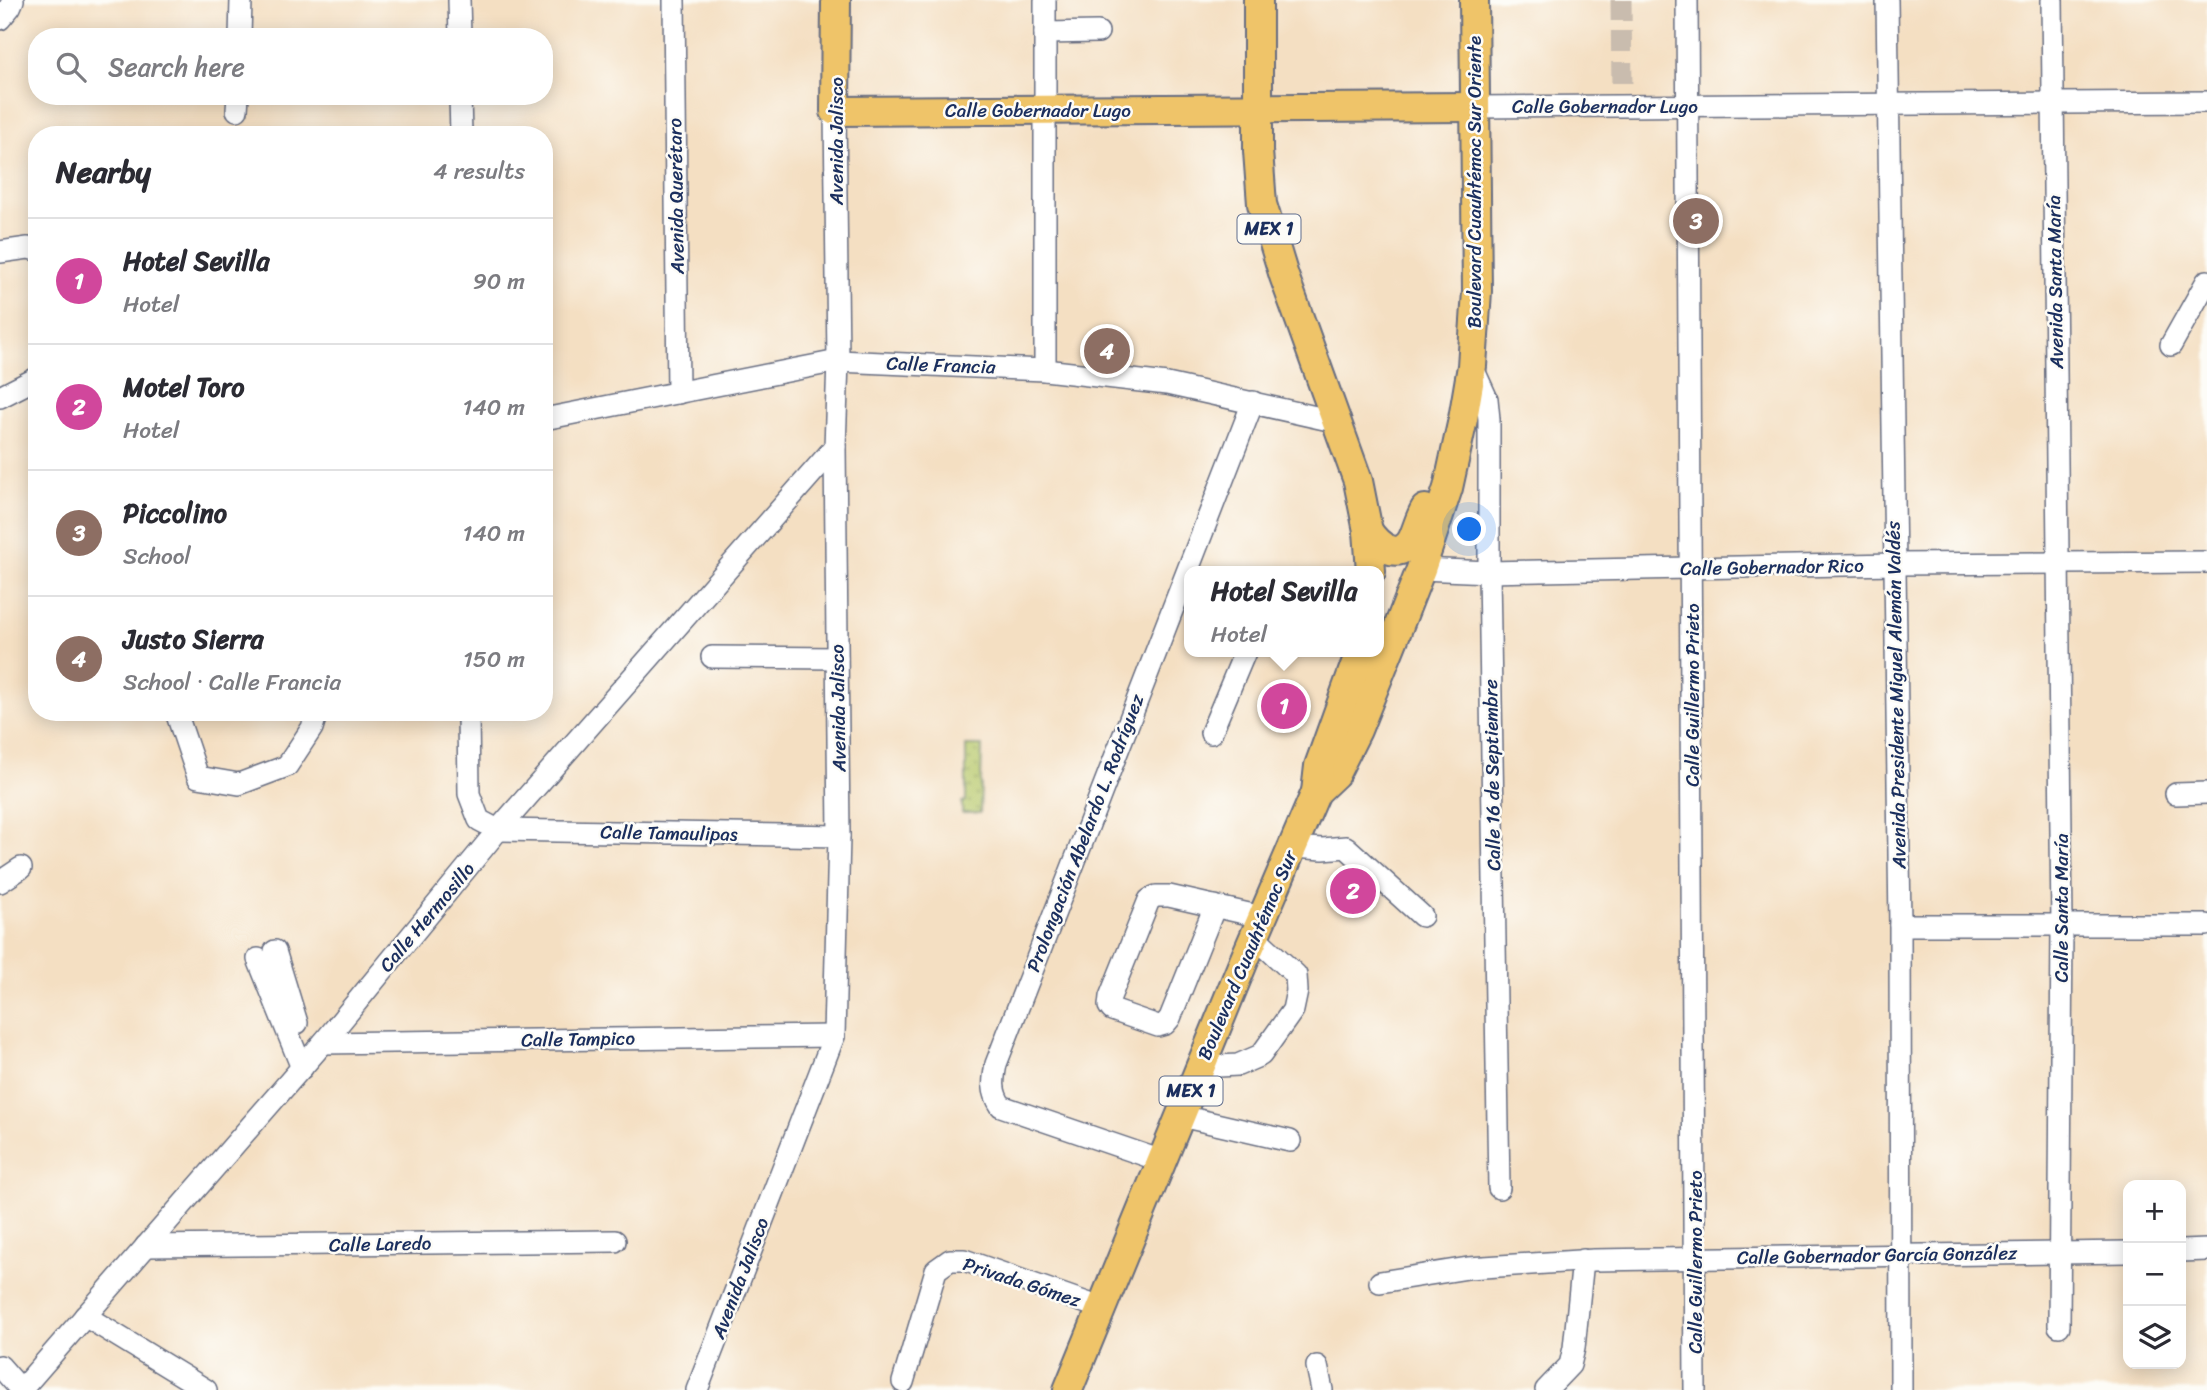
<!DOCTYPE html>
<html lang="en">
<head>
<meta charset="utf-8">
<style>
  :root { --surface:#fff; --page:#f7f7f7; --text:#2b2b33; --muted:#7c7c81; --line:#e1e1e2; --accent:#c8321e }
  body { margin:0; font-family:Sriracha,sans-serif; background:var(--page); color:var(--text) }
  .controls { position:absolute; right:21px; bottom:21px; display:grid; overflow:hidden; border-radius:14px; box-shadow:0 4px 18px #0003 }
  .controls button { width:63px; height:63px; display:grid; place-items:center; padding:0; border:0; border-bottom:2px solid var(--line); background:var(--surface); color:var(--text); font:35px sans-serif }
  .you { position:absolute; left:1470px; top:530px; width:24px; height:24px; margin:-18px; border:5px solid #fff; border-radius:50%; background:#1a73e8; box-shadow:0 0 0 10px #1a73e833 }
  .badge { display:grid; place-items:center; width:46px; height:46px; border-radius:50%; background:var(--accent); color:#fff; font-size:23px; font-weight:700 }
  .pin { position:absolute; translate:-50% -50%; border:4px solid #fff; box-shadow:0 2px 7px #0006 }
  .popup { position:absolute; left:1184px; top:566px; width:200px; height:91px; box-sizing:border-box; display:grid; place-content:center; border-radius:14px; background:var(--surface); filter:drop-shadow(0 2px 5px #0005); font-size:23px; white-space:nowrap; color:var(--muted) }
  .popup b { font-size:26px; color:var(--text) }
  .popup::after { content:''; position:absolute; left:50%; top:100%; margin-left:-14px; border:14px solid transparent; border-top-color:var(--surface) }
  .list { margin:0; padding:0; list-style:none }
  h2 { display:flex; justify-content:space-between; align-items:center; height:91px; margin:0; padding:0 28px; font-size:30px }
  h2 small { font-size:23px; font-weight:400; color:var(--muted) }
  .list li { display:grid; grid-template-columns:46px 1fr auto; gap:21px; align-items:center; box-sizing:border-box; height:126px; padding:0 28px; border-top:2px solid var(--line) }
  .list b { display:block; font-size:26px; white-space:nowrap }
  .list p { margin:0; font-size:23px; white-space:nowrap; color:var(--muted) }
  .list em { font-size:23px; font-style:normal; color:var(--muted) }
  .icon { flex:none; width:38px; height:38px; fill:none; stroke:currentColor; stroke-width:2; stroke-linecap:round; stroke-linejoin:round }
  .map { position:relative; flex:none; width:2207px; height:1390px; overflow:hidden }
  .search { position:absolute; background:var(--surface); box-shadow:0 4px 18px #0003; left:28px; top:28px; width:525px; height:77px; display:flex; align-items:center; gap:18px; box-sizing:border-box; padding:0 24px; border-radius:28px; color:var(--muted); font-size:26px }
  .panel { position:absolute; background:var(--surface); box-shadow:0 4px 18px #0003; left:28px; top:126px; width:525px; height:595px; border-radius:28px }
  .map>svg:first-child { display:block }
  .green { fill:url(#green-dots); stroke:#6a7c65; stroke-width:2 }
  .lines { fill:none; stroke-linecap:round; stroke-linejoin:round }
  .minor-tunnel { stroke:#c9bcae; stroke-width:21; stroke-dasharray:21 10; stroke-linecap:butt }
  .minor-casing { stroke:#676d81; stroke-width:24 }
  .major-casing { stroke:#676d81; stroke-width:32 }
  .minor { stroke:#fff; stroke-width:21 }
  .major { stroke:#efc469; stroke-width:28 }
  .labels { text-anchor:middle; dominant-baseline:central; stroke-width:5; stroke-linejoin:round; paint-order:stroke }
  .shield { fill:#fdfcf7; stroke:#5f6c8c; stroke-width:2 }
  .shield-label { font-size:18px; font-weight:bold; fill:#1b2f5e }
  .street-label { font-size:19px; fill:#1b2f5e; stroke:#fdfcf7 }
</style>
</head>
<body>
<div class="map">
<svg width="2207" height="1390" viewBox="0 0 2207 1390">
  <defs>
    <pattern id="green-dots" width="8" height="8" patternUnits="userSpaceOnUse" patternTransform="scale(1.75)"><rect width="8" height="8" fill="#b8c96c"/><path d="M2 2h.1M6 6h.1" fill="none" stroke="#95a45c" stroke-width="1.8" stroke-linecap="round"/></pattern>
  </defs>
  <rect width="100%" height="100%" fill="#fdfcf7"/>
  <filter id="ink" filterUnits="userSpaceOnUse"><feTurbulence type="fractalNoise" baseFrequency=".0143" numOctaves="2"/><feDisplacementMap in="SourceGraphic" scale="14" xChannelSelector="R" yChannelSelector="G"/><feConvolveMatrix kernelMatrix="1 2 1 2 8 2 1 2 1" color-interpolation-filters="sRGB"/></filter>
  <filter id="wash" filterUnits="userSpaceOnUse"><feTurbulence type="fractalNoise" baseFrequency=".00686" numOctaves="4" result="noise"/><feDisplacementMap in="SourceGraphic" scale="28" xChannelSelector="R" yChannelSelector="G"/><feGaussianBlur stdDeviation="1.57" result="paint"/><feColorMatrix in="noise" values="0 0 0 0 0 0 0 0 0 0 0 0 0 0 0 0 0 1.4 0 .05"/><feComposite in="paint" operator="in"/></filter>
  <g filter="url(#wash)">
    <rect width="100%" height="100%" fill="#f4dfc2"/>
    <polygon class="green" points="966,746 982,746 980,813 962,813 962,802 966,801"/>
  </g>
  <g filter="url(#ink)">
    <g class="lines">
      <polyline class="minor-tunnel" points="1621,0 1622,89"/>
      <defs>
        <g id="minor">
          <polyline points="459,0 460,37"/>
          <polyline points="674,0 678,393"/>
          <polyline points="1045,0 1045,370"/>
          <polyline points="1687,0 1695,1390"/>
          <polyline points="1887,0 1900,925 1901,1390"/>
          <polyline points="2052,0 2062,926 2059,1326"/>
          <polyline points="0,19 10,7 13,0"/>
          <polyline points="1045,33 1098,32"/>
          <polyline points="240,37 241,0"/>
          <polyline points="460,96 461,135"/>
          <polyline points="1475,107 2207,102"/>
          <polyline points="237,110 238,96"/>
          <polyline points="0,252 28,248 37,250"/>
          <polyline points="2171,345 2207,281"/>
          <polyline points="1472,366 1487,399 1489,419 1489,572 1499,1188"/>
          <polyline points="0,397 37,378"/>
          <polyline points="544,419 838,361 1045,370 1167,384 1338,422"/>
          <polyline points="1421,569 1489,572 1895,564 2207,562"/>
          <polyline points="712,657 837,658"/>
          <polyline points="176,712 198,777 239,784 287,766 312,728 317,712"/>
          <polyline points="468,712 469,794 479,820 498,830 839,836"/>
          <polyline points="1211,733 1245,652"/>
          <polyline points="2176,794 2207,793"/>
          <polyline points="1292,847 1323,849 1346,847 1422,916"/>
          <polyline points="0,882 21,868"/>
          <polyline points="1215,906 1170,1018 1165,1024 1158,1026 1112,1010 1109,1006 1110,997 1149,900 1156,896 1169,896 1262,917"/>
          <polyline points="1900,925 2207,925"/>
          <polyline points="275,951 297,1023"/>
          <polyline points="258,959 302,1068"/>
          <polyline points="323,1043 834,1036"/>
          <polyline points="1200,1067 1238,1065 1261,1055 1293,1010 1297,991 1296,975 1254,936"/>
          <polyline points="1181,1116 1290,1141"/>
          <path d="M1162 1161 1001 1106C991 1091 993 1080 996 1064L1253 402"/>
          <polyline points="146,1246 615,1241"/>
          <polyline points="2181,1251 2207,1250"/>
          <polyline points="1380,1282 1468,1268 1594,1260 2128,1252"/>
          <polyline points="85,1316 206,1390"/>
          <polyline points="0,1366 21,1390"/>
          <polyline points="1317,1366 1322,1390"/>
          <polyline points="903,1382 936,1270 950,1260 964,1260 1101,1308"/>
          <polyline points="21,1390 323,1043 498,830 835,447"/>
          <polyline points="697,1390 834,1036 839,836 835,447 838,361 835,111"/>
          <polyline points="1546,1390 1570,1365 1574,1348 1583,1260"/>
        </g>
        <g id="major">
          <polyline points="836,0 835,111 1475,107"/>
          <polyline points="1258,0 1258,151 1262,204 1284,276 1358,481 1368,531 1371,571"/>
          <path d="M1368 531C1378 546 1398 562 1412 540 1417 530 1419 519 1425 509"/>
          <polyline points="1316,792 1335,774 1357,730 1394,638 1421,569 1448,488 1463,419 1472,366 1477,291 1474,0"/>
          <polyline points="1068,1390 1243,963 1316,792 1319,766 1360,652"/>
        </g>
      </defs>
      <use href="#minor" class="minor-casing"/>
      <use href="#major" class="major-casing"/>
      <use href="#minor" class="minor"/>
      <use href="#major" class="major"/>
    </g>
  </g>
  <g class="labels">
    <g class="shield">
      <rect x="1237.5" y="214.5" width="63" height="29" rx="5"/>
      <rect x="1159.5" y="1076.5" width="63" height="29" rx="5"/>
    </g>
    <g class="shield-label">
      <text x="1269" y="229">MEX 1</text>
      <text x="1191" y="1091">MEX 1</text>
    </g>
    <g class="street-label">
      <text x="1605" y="106">Calle Gobernador Lugo</text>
      <text x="1038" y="110">Calle Gobernador Lugo</text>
      <text transform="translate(836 141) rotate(-90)">Avenida Jalisco</text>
      <text transform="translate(1474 182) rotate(-90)">Boulevard Cuauhtémoc Sur Oriente</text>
      <text transform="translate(676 196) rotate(-91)">Avenida Querétaro</text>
      <text transform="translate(2055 282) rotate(-91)">Avenida Santa María</text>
      <text transform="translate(941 365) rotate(2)">Calle Francia</text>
      <text transform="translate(1772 567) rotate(-1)">Calle Gobernador Rico</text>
      <text transform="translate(1692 695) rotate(-90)">Calle Guillermo Prieto</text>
      <text transform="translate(1896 695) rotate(-91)">Avenida Presidente Miguel Alemán Valdés</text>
      <text transform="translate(838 708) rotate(-91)">Avenida Jalisco</text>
      <text transform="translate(1492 775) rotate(-91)">Calle 16 de Septiembre</text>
      <text transform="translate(669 833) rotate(1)">Calle Tamaulipas</text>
      <text transform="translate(1085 833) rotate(-69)">Prolongación Abelardo L. Rodríguez</text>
      <text transform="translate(2061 908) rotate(-90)">Calle Santa María</text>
      <text transform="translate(427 917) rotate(-50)">Calle Hermosillo</text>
      <text transform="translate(1247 955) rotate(-67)">Boulevard Cuauhtémoc Sur</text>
      <text transform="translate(578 1039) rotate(-1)">Calle Tampico</text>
      <text transform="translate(380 1244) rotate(-1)">Calle Laredo</text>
      <text transform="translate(1877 1255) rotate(-1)">Calle Gobernador García González</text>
      <text transform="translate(1695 1262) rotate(-90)">Calle Guillermo Prieto</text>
      <text transform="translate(740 1278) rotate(-69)">Avenida Jalisco</text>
      <text transform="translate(1022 1282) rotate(18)">Privada Gómez</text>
    </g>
  </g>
</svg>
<div class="controls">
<button>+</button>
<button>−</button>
<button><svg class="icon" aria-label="layers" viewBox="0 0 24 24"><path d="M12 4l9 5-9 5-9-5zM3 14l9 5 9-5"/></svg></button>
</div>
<div class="you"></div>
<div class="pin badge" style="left:1284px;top:706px;background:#d1479c">1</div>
<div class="popup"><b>Hotel Sevilla</b>Hotel</div>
<div class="pin badge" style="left:1353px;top:891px;background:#d1479c">2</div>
<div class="pin badge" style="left:1696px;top:221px;background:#8d6e63">3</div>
<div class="pin badge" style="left:1107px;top:351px;background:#8d6e63">4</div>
<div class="search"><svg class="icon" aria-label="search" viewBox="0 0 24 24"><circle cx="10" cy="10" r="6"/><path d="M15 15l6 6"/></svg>Search here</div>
<section class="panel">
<h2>Nearby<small>4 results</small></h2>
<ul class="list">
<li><span class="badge" style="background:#d1479c">1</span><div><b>Hotel Sevilla</b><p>Hotel</p></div><em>90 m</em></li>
<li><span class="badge" style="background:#d1479c">2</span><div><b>Motel Toro</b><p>Hotel</p></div><em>140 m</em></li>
<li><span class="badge" style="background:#8d6e63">3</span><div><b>Piccolino</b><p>School</p></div><em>140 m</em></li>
<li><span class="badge" style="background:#8d6e63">4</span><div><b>Justo Sierra</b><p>School · Calle Francia</p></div><em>150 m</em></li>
</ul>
</section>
</div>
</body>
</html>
